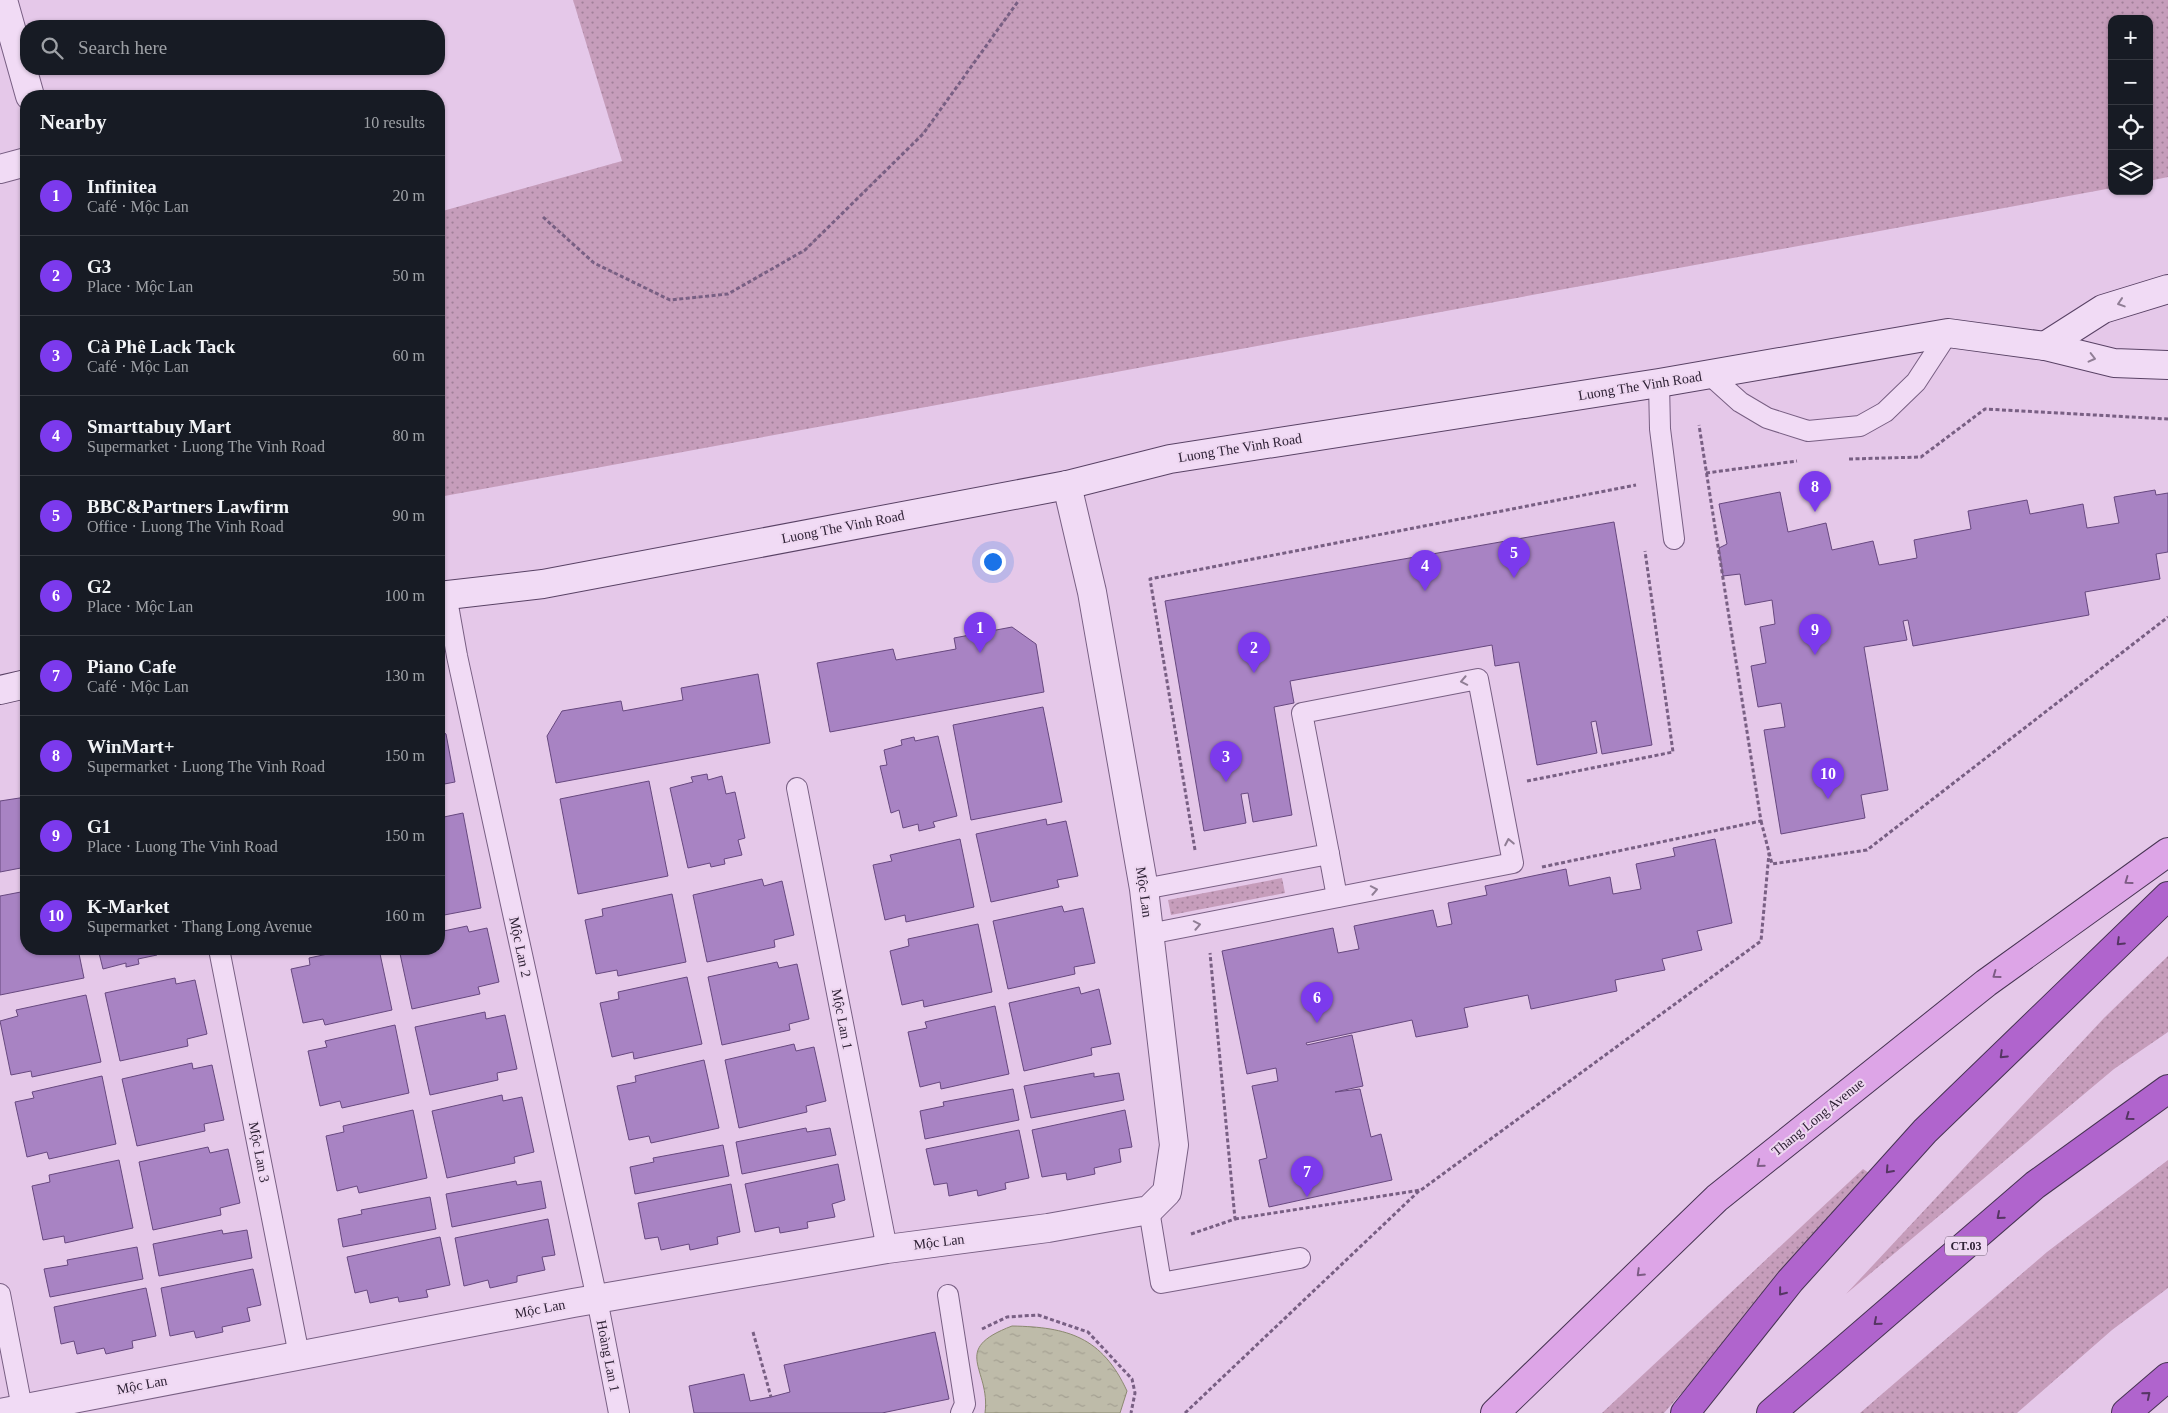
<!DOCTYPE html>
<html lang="en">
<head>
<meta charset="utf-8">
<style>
  :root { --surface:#171b24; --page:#20242c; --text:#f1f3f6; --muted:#9ea1a6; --line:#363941; --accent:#7c3aed }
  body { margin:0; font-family:"Times New Roman",serif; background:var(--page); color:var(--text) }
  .controls { position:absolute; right:15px; top:15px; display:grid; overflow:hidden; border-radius:10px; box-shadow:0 1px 4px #0004 }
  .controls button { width:45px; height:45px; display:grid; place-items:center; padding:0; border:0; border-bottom:1px solid var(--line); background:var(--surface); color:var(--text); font:25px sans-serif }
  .you { position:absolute; left:992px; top:561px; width:18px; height:18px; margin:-12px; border:4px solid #fff; border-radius:50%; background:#1a73e8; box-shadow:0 0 0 8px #1a73e833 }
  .badge { display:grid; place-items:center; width:32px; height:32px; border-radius:50%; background:var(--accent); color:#fff; font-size:16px; font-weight:700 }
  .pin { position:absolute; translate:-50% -41px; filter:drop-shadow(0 1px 2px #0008) }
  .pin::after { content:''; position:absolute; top:26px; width:18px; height:15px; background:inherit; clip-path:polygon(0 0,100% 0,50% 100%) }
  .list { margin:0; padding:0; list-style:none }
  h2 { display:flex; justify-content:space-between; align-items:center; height:65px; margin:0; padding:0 20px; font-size:21px }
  h2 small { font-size:16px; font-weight:400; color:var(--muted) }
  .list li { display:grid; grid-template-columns:32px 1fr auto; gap:15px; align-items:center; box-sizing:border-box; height:80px; padding:0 20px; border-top:1px solid var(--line) }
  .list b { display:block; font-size:19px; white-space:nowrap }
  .list p { margin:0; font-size:16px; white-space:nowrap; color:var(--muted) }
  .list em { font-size:16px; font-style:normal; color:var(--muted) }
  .icon { flex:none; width:28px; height:28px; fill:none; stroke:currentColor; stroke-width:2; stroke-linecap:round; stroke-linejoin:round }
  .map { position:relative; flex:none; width:2168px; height:1413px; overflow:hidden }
  .search { position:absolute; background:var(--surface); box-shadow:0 1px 4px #0004; left:20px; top:20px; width:425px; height:55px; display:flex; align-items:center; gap:12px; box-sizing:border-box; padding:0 18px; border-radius:20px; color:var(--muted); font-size:19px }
  .panel { position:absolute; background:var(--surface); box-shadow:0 1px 4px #0004; left:20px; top:90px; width:425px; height:865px; border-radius:20px }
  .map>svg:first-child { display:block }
  .grass { fill:url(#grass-dots) }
  .water { fill:url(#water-ripples); stroke:#8b8970 }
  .building { fill:#a883c3; stroke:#67487f }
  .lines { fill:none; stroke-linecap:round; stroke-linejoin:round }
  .lane-casing { stroke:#785f83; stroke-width:22 }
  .street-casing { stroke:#785f83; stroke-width:30 }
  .secondary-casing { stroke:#594265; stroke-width:30 }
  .primary-casing { stroke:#463352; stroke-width:30 }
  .highway-casing { stroke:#463352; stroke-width:30 }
  .path { stroke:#785f83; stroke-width:3; stroke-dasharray:4 2.5; stroke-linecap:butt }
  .lane { stroke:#f1dbf5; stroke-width:20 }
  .street { stroke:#f1dbf5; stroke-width:28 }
  .secondary { stroke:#f1dbf5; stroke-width:28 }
  .primary { stroke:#dda5e7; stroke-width:28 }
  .highway { stroke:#b064cd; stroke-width:28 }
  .oneway { stroke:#907e95 }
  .oneway2 { stroke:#7d5c85 }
  .oneway3 { stroke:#553563 }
  .labels { text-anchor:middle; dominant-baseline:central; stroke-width:4; stroke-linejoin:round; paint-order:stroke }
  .shield { fill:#eed7f1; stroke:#68586d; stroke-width:1 }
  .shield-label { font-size:12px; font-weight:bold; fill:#2e2135 }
  .street-label { font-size:14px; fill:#2e2135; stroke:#eed7f1 }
</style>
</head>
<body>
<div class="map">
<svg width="2168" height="1413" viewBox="0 0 2168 1413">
  <defs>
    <pattern id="grass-dots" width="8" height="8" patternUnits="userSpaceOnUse" patternTransform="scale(1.25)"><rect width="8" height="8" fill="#c69dbb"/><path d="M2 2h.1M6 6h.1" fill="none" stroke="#a18099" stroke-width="1.8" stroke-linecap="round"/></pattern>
    <pattern id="water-ripples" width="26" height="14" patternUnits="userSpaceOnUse" patternTransform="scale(1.25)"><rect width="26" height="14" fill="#bebba9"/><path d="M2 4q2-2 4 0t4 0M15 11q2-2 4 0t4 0" fill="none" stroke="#a4a092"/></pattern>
  </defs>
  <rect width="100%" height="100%" fill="#e5c8e9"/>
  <g class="grass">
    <polygon points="573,0 2168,0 2168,177 2149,181 2149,19 2112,19 2112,188 439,497 439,212 622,161"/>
    <polygon points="1282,878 1285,893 1171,915 1168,900"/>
    <polygon points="2168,956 2168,1032 2114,1069 1846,1294 2104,1018"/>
    <polygon points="2168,1160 2168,1288 2112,1330 2017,1413 1860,1413 2047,1252"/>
    <polygon points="1863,1169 1872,1175 1664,1413 1602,1413"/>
  </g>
  <path class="water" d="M1012 1326C1068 1327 1102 1337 1127 1391L1120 1413H985C991 1368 949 1350 1012 1326Z"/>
  <g class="building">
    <polygon points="2155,490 2156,495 2168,493 2168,552 2156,554 2160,579 2085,592 2089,615 1913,646 1908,620 1903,621 1907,640 1864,647 1888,790 1861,795 1865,818 1781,834 1764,730 1785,727 1781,703 1758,707 1751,666 1766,663 1760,627 1775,624 1772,600 1745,605 1740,574 1723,576 1719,548 1727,544 1719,504 1780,492 1788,532 1826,523 1832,550 1873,541 1879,565 1917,558 1914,540 1971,529 1968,511 2027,500 2030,514 2083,504 2087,528 2119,523 2114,497"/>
    <polygon points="1614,522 1652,745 1602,754 1596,721 1591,722 1597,753 1537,765 1519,662 1495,666 1492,645 1290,681 1294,703 1274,707 1292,815 1253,822 1248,793 1241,794 1246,823 1204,831 1165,601"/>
    <polygon points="1012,627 1036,644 1044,692 830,732 817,663 893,649 896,660 956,649 954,638"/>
    <polygon points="758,674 770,743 556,783 547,736 562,711 621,701 623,711 683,700 681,688"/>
    <polygon points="1043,707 1062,802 971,820 953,725"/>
    <polygon points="439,729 446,734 455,782 439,785"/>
    <polygon points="938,736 957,816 933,822 935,827 919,831 918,824 903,828 899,810 891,813 880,766 887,765 884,750 902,745 901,740 914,737 915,741"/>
    <polygon points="707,774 708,780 722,776 726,794 735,792 745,838 738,840 742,855 724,859 725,864 711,867 710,863 688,868 670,788 693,782 691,777"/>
    <polygon points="649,781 668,876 578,894 560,799"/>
    <polygon points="26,797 26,867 0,872 0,801"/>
    <polygon points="463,813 481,908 439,916 439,818"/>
    <polygon points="1046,819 1047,825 1066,821 1078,876 1057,880 1059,887 991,902 976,834"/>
    <polygon points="960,839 974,907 906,922 905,915 885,920 873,865 892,861 890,855"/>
    <polygon points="1715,839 1732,923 1697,931 1702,950 1662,959 1665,970 1615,980 1617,991 1531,1009 1528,995 1464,1008 1468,1027 1416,1037 1412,1020 1306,1043 1307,1045 1352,1035 1363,1086 1335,1092 1360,1089 1371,1137 1381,1134 1392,1180 1269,1207 1259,1160 1267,1158 1252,1086 1278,1081 1276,1068 1247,1074 1222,951 1333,928 1338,953 1359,949 1354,926 1433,910 1437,927 1452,924 1448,903 1487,895 1485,886 1566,869 1569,886 1610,877 1613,894 1641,889 1636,864 1675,856 1673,848"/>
    <polygon points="762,879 764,886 782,881 794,935 774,940 775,947 707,962 693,895"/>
    <polygon points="26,891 26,949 78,949 84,978 0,995 0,896"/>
    <polygon points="672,894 686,962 618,976 617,970 596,974 585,920 603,916 602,909"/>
    <polygon points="1062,906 1064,912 1083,908 1095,963 1074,967 1075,974 1008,989 993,921"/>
    <polygon points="978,924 992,992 924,1007 923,1000 902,1005 890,951 909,946 908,939"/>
    <polygon points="467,926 469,932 487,928 499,982 478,987 480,994 412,1009 399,949 439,949 439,932"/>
    <polygon points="98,949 155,949 157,955 138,959 139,964 126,967 126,963 103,969"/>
    <polygon points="351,949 379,949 392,1010 325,1025 323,1019 303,1023 291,969 310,965 309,958"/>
    <polygon points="777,962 779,968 797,964 809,1019 789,1024 790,1030 722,1045 708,977"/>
    <polygon points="687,977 702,1044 634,1059 633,1052 612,1057 600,1003 619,999 618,992"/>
    <polygon points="175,978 176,984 195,980 207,1034 187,1039 188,1046 120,1061 105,993"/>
    <polygon points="1079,987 1081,994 1099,989 1111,1044 1091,1048 1092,1055 1024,1071 1009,1003"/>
    <polygon points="86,995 101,1062 32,1077 31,1071 11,1075 0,1021 18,1016 16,1010"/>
    <polygon points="995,1006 1009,1074 941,1089 940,1082 920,1087 908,1032 927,1028 925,1022"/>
    <polygon points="485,1012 486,1019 505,1015 517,1069 497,1073 498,1080 430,1095 415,1027"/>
    <polygon points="395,1025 409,1093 342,1108 340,1101 320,1106 308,1051 327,1047 325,1041"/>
    <polygon points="794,1044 796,1051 814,1047 826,1101 806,1106 807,1112 739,1128 725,1060"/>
    <polygon points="704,1060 719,1128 651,1143 649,1136 629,1140 617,1086 636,1082 635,1076"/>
    <polygon points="192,1063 193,1069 212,1065 224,1120 204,1124 205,1131 137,1146 122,1079"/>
    <polygon points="1094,1073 1094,1077 1119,1073 1124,1100 1031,1118 1024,1086"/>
    <polygon points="102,1076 116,1144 49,1159 47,1152 27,1157 15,1102 34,1098 32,1092"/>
    <polygon points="1013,1089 1019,1120 925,1139 920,1111 944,1106 943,1102"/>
    <polygon points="502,1095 503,1101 522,1097 534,1152 514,1157 515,1163 447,1178 432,1111"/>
    <polygon points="413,1110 427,1178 359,1193 357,1186 337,1191 326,1136 344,1132 343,1126"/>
    <polygon points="1125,1110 1132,1147 1119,1149 1121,1162 1094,1168 1095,1174 1067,1180 1066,1173 1042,1177 1032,1130"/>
    <polygon points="806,1128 807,1132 830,1128 836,1155 742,1174 736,1142"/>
    <polygon points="1019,1130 1029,1178 1005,1183 1006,1189 978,1196 977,1190 949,1196 947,1183 934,1185 926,1149"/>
    <polygon points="723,1145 729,1176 635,1194 630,1167 654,1162 653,1158"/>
    <polygon points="208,1147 210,1153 228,1149 240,1203 220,1208 221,1215 153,1230 139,1162"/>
    <polygon points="119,1160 133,1228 65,1243 64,1236 43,1240 32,1186 50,1182 49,1175"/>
    <polygon points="838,1164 845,1200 832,1204 835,1217 807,1222 808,1228 780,1233 779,1227 755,1232 745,1184"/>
    <polygon points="516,1181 517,1185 541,1181 546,1208 452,1227 446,1194"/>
    <polygon points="731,1184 740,1232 717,1237 718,1244 690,1250 689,1244 661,1250 658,1237 645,1239 638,1203"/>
    <polygon points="430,1197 436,1229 343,1247 338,1219 362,1214 361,1210"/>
    <polygon points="548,1219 555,1255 542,1257 545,1270 517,1276 517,1282 490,1288 488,1280 464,1286 455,1238"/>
    <polygon points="222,1230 223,1234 247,1230 252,1258 159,1276 153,1244"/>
    <polygon points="440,1237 450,1285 426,1290 428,1297 399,1302 398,1297 370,1303 367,1290 355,1293 347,1257"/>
    <polygon points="137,1247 143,1279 50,1297 44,1269 68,1265 67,1260"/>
    <polygon points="253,1269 261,1305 247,1308 250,1321 222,1327 223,1332 196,1338 194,1331 170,1336 161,1288"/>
    <polygon points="146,1288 156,1336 132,1341 133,1348 106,1354 104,1348 77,1354 74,1341 61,1344 54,1307"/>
    <polygon points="935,1332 949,1399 882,1413 694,1413 689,1386 744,1374 750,1401 771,1397 790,1392 784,1365"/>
  </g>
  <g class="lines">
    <defs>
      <g id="lane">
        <polyline points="1710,375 1740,402 1767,418 1808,431 1860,426 1885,412 1916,382 1948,333"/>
        <polyline points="1659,383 1660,429 1674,539"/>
        <polyline points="446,594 457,656 597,1299 619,1413"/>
        <polyline points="797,788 887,1249"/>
        <polyline points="1329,854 1337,897"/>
        <polyline points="1144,889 1329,854 1302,713 1478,679 1513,863 1149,934"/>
        <polyline points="219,949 299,1355"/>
        <polyline points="1149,1210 1161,1283 1300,1258"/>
        <polyline points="0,1294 23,1413"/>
        <polyline points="948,1295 965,1404 961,1413"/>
      </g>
      <g id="street">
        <polyline points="3,0 30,96"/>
        <polyline points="0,169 26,162"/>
        <polyline points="0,1413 573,1303 887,1249 1048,1228 1149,1210 1167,1192 1174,1145 1144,889 1092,592 1067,485"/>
      </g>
      <g id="secondary">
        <polyline points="2045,346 2103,309 2168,289"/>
        <polyline points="439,596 543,584 1067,485 1170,459 1659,383 1948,333 2045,346 2114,363 2168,365"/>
        <polyline points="0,690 26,684"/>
      </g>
      <polyline id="primary" points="1495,1413 1717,1198 1986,983 2168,852"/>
      <g id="highway">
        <polyline points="1685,1413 1790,1281 1925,1131 2168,896"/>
        <polyline points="1771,1413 2035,1185 2168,1089"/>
        <polyline points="2126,1413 2168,1377"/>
      </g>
    </defs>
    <use href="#lane" class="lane-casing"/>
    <use href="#street" class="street-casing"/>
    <use href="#secondary" class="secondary-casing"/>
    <use href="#primary" class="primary-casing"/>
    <use href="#highway" class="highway-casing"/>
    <g class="path">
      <polyline points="543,217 594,263 670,300 728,294 805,250 923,134 1019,0"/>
      <polyline points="1849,459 1921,457 1985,409 2168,419"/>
      <polyline points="1706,473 1797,461"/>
      <polyline points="1527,781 1673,752 1645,551"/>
      <polyline points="1761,821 1772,864 1867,850 2168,617"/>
      <polyline points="1195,850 1150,579 1636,485"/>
      <polyline points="1542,867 1761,821 1699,425"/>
      <polyline points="1235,1219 1421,1190 1761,941 1769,853"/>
      <polyline points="1191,1234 1235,1219 1210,953"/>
      <polyline points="982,1329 1007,1317 1038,1315 1088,1332 1132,1379 1135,1393 1131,1413"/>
      <polyline points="753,1332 771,1397"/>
      <polyline points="1185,1413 1420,1190"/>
    </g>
    <use href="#lane" class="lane"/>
    <use href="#street" class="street"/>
    <use href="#secondary" class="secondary"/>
    <use href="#primary" class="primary"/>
    <use href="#highway" class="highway"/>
  </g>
  <defs><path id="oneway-chevron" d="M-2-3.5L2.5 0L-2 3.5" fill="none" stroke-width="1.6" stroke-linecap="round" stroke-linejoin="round" transform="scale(1.25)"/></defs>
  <g class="oneway">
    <use href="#oneway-chevron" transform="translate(2121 303) rotate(162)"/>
    <use href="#oneway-chevron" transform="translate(2092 358) rotate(14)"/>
    <use href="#oneway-chevron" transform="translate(1464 681) rotate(169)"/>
    <use href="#oneway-chevron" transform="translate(1509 842) rotate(-101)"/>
    <use href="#oneway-chevron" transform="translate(1374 890) rotate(-11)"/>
    <use href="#oneway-chevron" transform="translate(1197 925) rotate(-11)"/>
  </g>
  <g class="oneway2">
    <use href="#oneway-chevron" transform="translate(2128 881) rotate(144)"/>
    <use href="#oneway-chevron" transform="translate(1996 975) rotate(144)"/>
    <use href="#oneway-chevron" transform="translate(1760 1164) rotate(141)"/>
    <use href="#oneway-chevron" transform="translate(1640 1273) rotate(136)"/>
  </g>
  <g class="oneway3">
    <use href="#oneway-chevron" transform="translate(2120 942) rotate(136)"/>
    <use href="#oneway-chevron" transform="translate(2003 1055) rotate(136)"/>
    <use href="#oneway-chevron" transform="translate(2129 1117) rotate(144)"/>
    <use href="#oneway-chevron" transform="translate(1889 1170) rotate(132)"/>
    <use href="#oneway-chevron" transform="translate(2000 1216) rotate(139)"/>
    <use href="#oneway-chevron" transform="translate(1782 1292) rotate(129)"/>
    <use href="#oneway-chevron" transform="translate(1877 1322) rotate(139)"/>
    <use href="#oneway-chevron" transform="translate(2147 1395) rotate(-40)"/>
  </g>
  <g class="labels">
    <rect class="shield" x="1945" y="1236.5" width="42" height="19" rx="4"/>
    <g class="shield-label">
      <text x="1966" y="1246">CT.03</text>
    </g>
    <g class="street-label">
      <text transform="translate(1640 386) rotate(-9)">Luong The Vinh Road</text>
      <text transform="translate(1240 448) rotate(-9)">Luong The Vinh Road</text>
      <text transform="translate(843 527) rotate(-11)">Luong The Vinh Road</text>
      <text transform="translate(1144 892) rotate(82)">Mộc Lan</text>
      <text transform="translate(520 947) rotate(78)">Mộc Lan 2</text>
      <text transform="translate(842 1019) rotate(79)">Mộc Lan 1</text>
      <text transform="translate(1818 1117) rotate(-39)">Thang Long Avenue</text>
      <text transform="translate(259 1152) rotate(79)">Mộc Lan 3</text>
      <text transform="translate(939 1242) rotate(-7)">Mộc Lan</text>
      <text transform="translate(540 1309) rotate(-11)">Mộc Lan</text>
      <text transform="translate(608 1356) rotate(79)">Hoàng Lan 1</text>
      <text transform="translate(142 1385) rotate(-11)">Mộc Lan</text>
    </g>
  </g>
</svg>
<div class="controls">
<button>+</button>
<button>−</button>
<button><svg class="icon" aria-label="locate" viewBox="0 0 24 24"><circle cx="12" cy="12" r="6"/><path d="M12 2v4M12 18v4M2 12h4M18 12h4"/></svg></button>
<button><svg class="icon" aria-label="layers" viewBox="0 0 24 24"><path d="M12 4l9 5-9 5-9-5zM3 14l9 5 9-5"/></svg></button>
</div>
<div class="you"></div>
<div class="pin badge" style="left:980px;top:653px">1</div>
<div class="pin badge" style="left:1254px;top:673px">2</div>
<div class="pin badge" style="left:1226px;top:782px">3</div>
<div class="pin badge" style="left:1425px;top:591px">4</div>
<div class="pin badge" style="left:1514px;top:578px">5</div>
<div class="pin badge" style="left:1317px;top:1023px">6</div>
<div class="pin badge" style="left:1307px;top:1197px">7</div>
<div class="pin badge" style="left:1815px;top:512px">8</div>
<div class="pin badge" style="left:1815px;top:655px">9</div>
<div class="pin badge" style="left:1828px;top:799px">10</div>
<div class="search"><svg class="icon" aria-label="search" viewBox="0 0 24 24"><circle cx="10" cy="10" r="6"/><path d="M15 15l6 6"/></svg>Search here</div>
<section class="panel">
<h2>Nearby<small>10 results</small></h2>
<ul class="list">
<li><span class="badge">1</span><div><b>Infinitea</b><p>Café · Mộc Lan</p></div><em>20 m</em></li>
<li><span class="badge">2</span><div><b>G3</b><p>Place · Mộc Lan</p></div><em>50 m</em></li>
<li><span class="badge">3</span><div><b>Cà Phê Lack Tack</b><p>Café · Mộc Lan</p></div><em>60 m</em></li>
<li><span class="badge">4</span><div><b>Smarttabuy Mart</b><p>Supermarket · Luong The Vinh Road</p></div><em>80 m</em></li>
<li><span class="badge">5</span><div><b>BBC&amp;Partners Lawfirm</b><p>Office · Luong The Vinh Road</p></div><em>90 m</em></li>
<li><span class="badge">6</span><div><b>G2</b><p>Place · Mộc Lan</p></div><em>100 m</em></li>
<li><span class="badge">7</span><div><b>Piano Cafe</b><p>Café · Mộc Lan</p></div><em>130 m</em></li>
<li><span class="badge">8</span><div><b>WinMart+</b><p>Supermarket · Luong The Vinh Road</p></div><em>150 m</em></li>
<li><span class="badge">9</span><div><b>G1</b><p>Place · Luong The Vinh Road</p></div><em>150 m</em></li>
<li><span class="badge">10</span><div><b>K-Market</b><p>Supermarket · Thang Long Avenue</p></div><em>160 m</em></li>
</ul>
</section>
</div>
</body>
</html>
